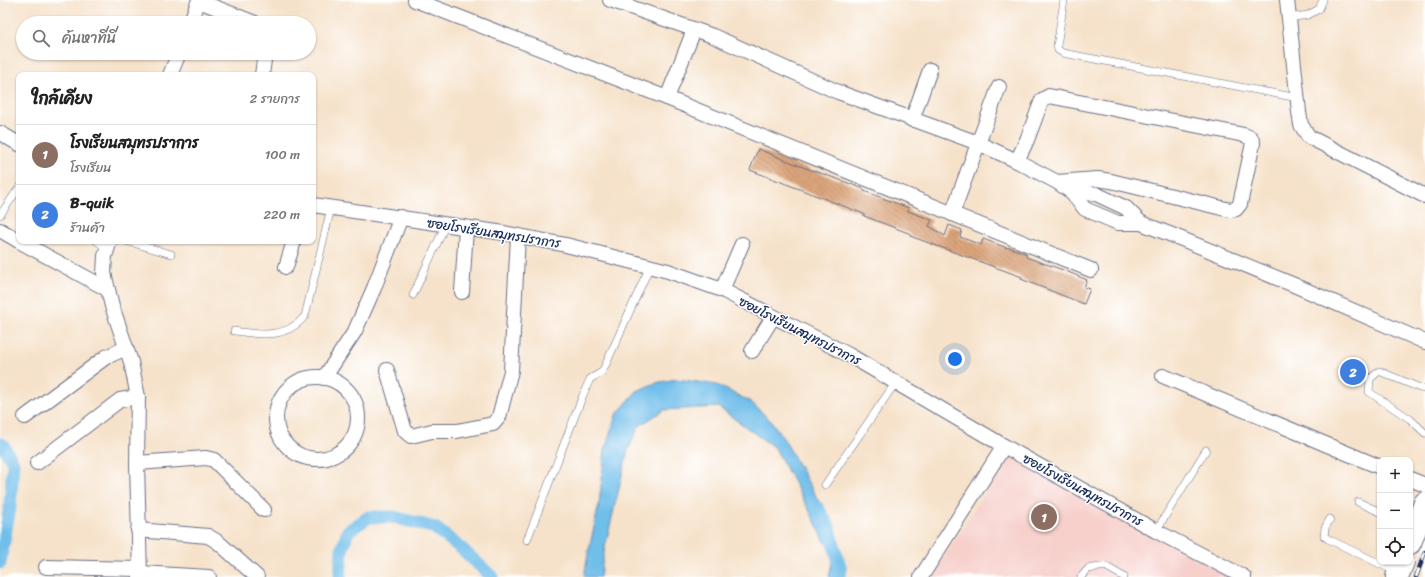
<!DOCTYPE html>
<html lang="th">
<head>
<meta charset="utf-8">
<style>
  :root { --surface:#fff; --page:#f2f2f2; --text:#222; --muted:#767676; --line:#e0e0e0; --accent:#7c3aed }
  body { margin:0; font-family:Sriracha,"Playpen Sans Thai",sans-serif; background:var(--page); color:var(--text) }
  .controls { position:absolute; right:12px; bottom:12px; display:grid; overflow:hidden; border-radius:8px; box-shadow:0 1px 3px #0004 }
  .controls button { width:36px; height:36px; display:grid; place-items:center; padding:0; border:0; border-bottom:1px solid var(--line); background:var(--surface); color:var(--text); font:20px sans-serif }
  .you { position:absolute; left:955px; top:359px; width:14px; height:14px; margin:-10px; border:3px solid #fff; border-radius:50%; background:#1a73e8; box-shadow:0 0 0 6px #1a73e833 }
  .badge { display:grid; place-items:center; width:26px; height:26px; border-radius:50%; background:var(--accent); color:#fff; font-size:13px; font-weight:700 }
  .pin { position:absolute; translate:-50% -50%; border:2px solid #fff; box-shadow:0 1px 4px #0006 }
  .list { margin:0; padding:0; list-style:none }
  h2 { display:flex; justify-content:space-between; align-items:center; height:52px; margin:0; padding:0 16px; font-size:17px }
  h2 small { font-size:13px; font-weight:400; color:var(--muted) }
  .list li { display:grid; grid-template-columns:26px 1fr auto; gap:12px; align-items:center; box-sizing:border-box; height:60px; padding:0 16px; border-top:1px solid var(--line) }
  .list b { display:block; font-size:15px; white-space:nowrap }
  .list p { margin:0; font-size:13px; white-space:nowrap; color:var(--muted) }
  .list em { font-size:13px; font-style:normal; color:var(--muted) }
  .icon { flex:none; width:22px; height:22px; fill:none; stroke:currentColor; stroke-width:2; stroke-linecap:round; stroke-linejoin:round }
  .map { position:relative; flex:none; width:1425px; height:577px; overflow:hidden }
  .search { position:absolute; background:var(--surface); box-shadow:0 1px 3px #0004; left:16px; top:16px; width:300px; height:44px; display:flex; align-items:center; gap:10px; box-sizing:border-box; padding:0 14px; border-radius:22px; color:var(--muted); font-size:15px }
  .panel { position:absolute; background:var(--surface); box-shadow:0 1px 3px #0004; left:16px; top:72px; width:300px; height:172px; border-radius:8px }
  .map>svg:first-child { display:block }
  .built { fill:#f7d0cc }
  .water { fill:#6fbeea; stroke:#4576a4 }
  .lines { fill:none; stroke-linecap:round; stroke-linejoin:round }
  .canal { stroke:#6fbeea; stroke-width:13 }
  .building { fill:url(#building-back-hatch) }
  .service-casing { stroke:#686e84; stroke-width:8 }
  .minor-casing { stroke:#686e84; stroke-width:16 }
  .trunk-casing { stroke:#686e84; stroke-width:24 }
  .service { stroke:#fff; stroke-width:7 }
  .minor { stroke:#fff; stroke-width:14 }
  .trunk { stroke:#fff; stroke-width:22 }
  .rail-casing { stroke:#1b2f5e; stroke-width:4.5 }
  .rail { stroke:#fff; stroke-width:3; stroke-dasharray:9; stroke-linecap:butt }
  .labels { text-anchor:middle; dominant-baseline:central; stroke-width:3; stroke-linejoin:round; paint-order:stroke }
  .street-label { font-size:13px; fill:#1b2f5e; stroke:#fff }
</style>
</head>
<body>
<div class="map">
<svg width="1425" height="577" viewBox="0 0 1425 577">
  <defs>
    <pattern id="building-back-hatch" width="6" height="6" patternUnits="userSpaceOnUse"><rect width="6" height="6" fill="#dca57b"/><path d="M-1 5l2 2M0 0l6 6M5-1l2 2" fill="none" stroke="#b28768"/></pattern>
  </defs>
  <rect width="100%" height="100%" fill="#fff"/>
  <filter id="ink" filterUnits="userSpaceOnUse"><feTurbulence type="fractalNoise" baseFrequency=".025" numOctaves="2"/><feDisplacementMap in="SourceGraphic" scale="8" xChannelSelector="R" yChannelSelector="G"/><feConvolveMatrix kernelMatrix="1 2 1 2 8 2 1 2 1" color-interpolation-filters="sRGB"/></filter>
  <filter id="wash" filterUnits="userSpaceOnUse"><feTurbulence type="fractalNoise" baseFrequency=".012" numOctaves="4" result="noise"/><feDisplacementMap in="SourceGraphic" scale="16" xChannelSelector="R" yChannelSelector="G"/><feGaussianBlur stdDeviation="0.9" result="paint"/><feColorMatrix in="noise" values="0 0 0 0 0 0 0 0 0 0 0 0 0 0 0 0 0 1.4 0 .05"/><feComposite in="paint" operator="in"/></filter>
  <g filter="url(#wash)">
    <rect width="100%" height="100%" fill="#f6e2ca"/>
    <polygon class="built" points="1008,456 1229,577 932,577"/>
    <polygon class="water" points="677,379 717,385 751,402 772,422 785,441 818,500 836,553 840,572 838,577 829,577 833,557 810,512 775,448 718,407 664,410 639,426 628,450 605,547 600,577 584,577 588,554 599,504 605,450 616,415 637,391 655,383"/>
    <g class="lines">
      <g class="canal">
        <polyline points="0,444 3,445 13,463 10,507 0,563"/>
        <polyline points="818,508 829,527 841,570 838,577"/>
        <polyline points="340,577 342,550 348,531 369,517 394,517 435,528 462,549 492,577"/>
      </g>
    </g>
    <g id="blocks">
      <polygon class="building" points="758,149 803,167 840,180 864,189 864,191 909,208 908,211 932,220 929,226 945,236 949,225 962,230 960,237 981,245 983,239 1007,248 1008,247 1027,254 1026,257 1066,271 1087,280 1084,287 1090,289 1084,304 1021,279 1022,277 910,236 911,234 864,216 864,214 750,170"/>
    </g>
  </g>
  <g filter="url(#ink)">
    <use href="#blocks" fill-opacity="0" stroke="#686e84" stroke-width="1"/>
    <g class="lines">
      <defs>
        <g id="service">
          <polyline points="1064,0 1057,46 1058,50 1063,53 1298,98"/>
          <polyline points="1289,18 1308,15 1319,9 1323,0"/>
          <polyline points="0,215 19,188"/>
          <polyline points="97,241 107,249"/>
          <polyline points="126,241 171,254"/>
          <polyline points="413,295 446,224"/>
          <path d="M234 331C261 335 286 339 305 316L331 208"/>
          <polyline points="1355,373 1370,379"/>
          <polyline points="1425,389 1420,388 1379,371 1370,379 1369,392 1410,419 1425,433"/>
          <polyline points="825,485 896,382"/>
          <polyline points="1358,502 1380,512"/>
          <polyline points="1330,519 1325,528 1324,536 1328,539 1397,572"/>
          <polyline points="1156,531 1206,450"/>
          <polyline points="527,540 583,395 590,379 602,372 606,364 650,266"/>
          <polyline points="1081,577 1088,569 1105,566 1124,577"/>
        </g>
        <g id="minor">
          <polyline points="415,0 667,98 1091,270"/>
          <polyline points="610,0 713,36 838,92 978,143 1017,161 1057,182 1070,191 1085,209 1118,223 1141,223 1172,235 1294,285 1425,342"/>
          <polyline points="1287,0 1299,112 1301,125 1309,137 1425,196"/>
          <polyline points="199,1 255,23"/>
          <polyline points="190,23 199,0"/>
          <polyline points="170,75 179,53"/>
          <polyline points="262,75 265,53"/>
          <polyline points="667,98 694,30"/>
          <polyline points="912,120 930,70"/>
          <polyline points="0,133 19,144"/>
          <polyline points="1017,161 1027,140 1042,100 1049,96 1244,135 1251,138 1253,143 1240,204 1236,209 1230,210 1111,181 1097,179 1057,182"/>
          <polyline points="1070,191 1096,194 1126,208 1141,223"/>
          <polyline points="313,205 504,233 566,245 668,271 722,290 849,355 1004,446 1156,531 1244,577"/>
          <polyline points="952,214 999,87"/>
          <polyline points="0,230 19,241"/>
          <polyline points="19,241 107,289"/>
          <polyline points="110,241 105,256 104,273 112,306 131,362 138,397 137,463 140,577"/>
          <polyline points="286,267 294,241"/>
          <polyline points="722,290 742,244"/>
          <polyline points="462,292 466,228"/>
          <polyline points="752,351 773,317"/>
          <polyline points="387,370 405,431 411,436 432,431 457,431 493,424 499,417 511,371 518,236"/>
          <polyline points="1163,376 1380,467"/>
          <circle cx="317" cy="418" r="41"/>
          <polyline points="324,378 355,331 374,288 401,217"/>
          <polyline points="25,417 106,357 126,348"/>
          <polyline points="37,463 120,400 138,397"/>
          <polyline points="137,463 206,458 214,460 264,510"/>
          <polyline points="1410,479 1425,485"/>
          <polyline points="138,530 208,536 218,542 257,577"/>
          <polyline points="46,567 139,569"/>
          <polyline points="140,573 209,577"/>
          <polyline points="921,577 1004,446"/>
        </g>
        <g id="trunk">
          <polyline points="1410,543 1425,503"/>
          <polyline points="1397,577 1403,562"/>
        </g>
      </defs>
      <use href="#service" class="service-casing"/>
      <use href="#minor" class="minor-casing"/>
      <use href="#trunk" class="trunk-casing"/>
      <use href="#service" class="service"/>
      <use href="#minor" class="minor"/>
      <use href="#trunk" class="trunk"/>
      <defs>
        <polyline id="rail" points="1416,577 1425,552"/>
      </defs>
      <use href="#rail" class="rail-casing"/>
      <use href="#rail" class="rail"/>
    </g>
  </g>
  <g class="labels">
    <g class="street-label">
      <text transform="translate(494 233) rotate(9)">ซอยโรงเรียนสมุทรปราการ</text>
      <text transform="translate(800 331) rotate(27)">ซอยโรงเรียนสมุทรปราการ</text>
      <text transform="translate(1083 490) rotate(29)">ซอยโรงเรียนสมุทรปราการ</text>
    </g>
  </g>
</svg>
<div class="controls">
<button>+</button>
<button>−</button>
<button><svg class="icon" aria-label="locate" viewBox="0 0 24 24"><circle cx="12" cy="12" r="6"/><path d="M12 2v4M12 18v4M2 12h4M18 12h4"/></svg></button>
</div>
<div class="you"></div>
<div class="pin badge" style="left:1044px;top:517px;background:#8d6e63">1</div>
<div class="pin badge" style="left:1353px;top:372px;background:#3f7fe0">2</div>
<div class="search"><svg class="icon" aria-label="search" viewBox="0 0 24 24"><circle cx="10" cy="10" r="6"/><path d="M15 15l6 6"/></svg>ค้นหาที่นี่</div>
<section class="panel">
<h2>ใกล้เคียง<small>2 รายการ</small></h2>
<ul class="list">
<li><span class="badge" style="background:#8d6e63">1</span><div><b>โรงเรียนสมุทรปราการ</b><p>โรงเรียน</p></div><em>100 m</em></li>
<li><span class="badge" style="background:#3f7fe0">2</span><div><b>B-quik</b><p>ร้านค้า</p></div><em>220 m</em></li>
</ul>
</section>
</div>
</body>
</html>
